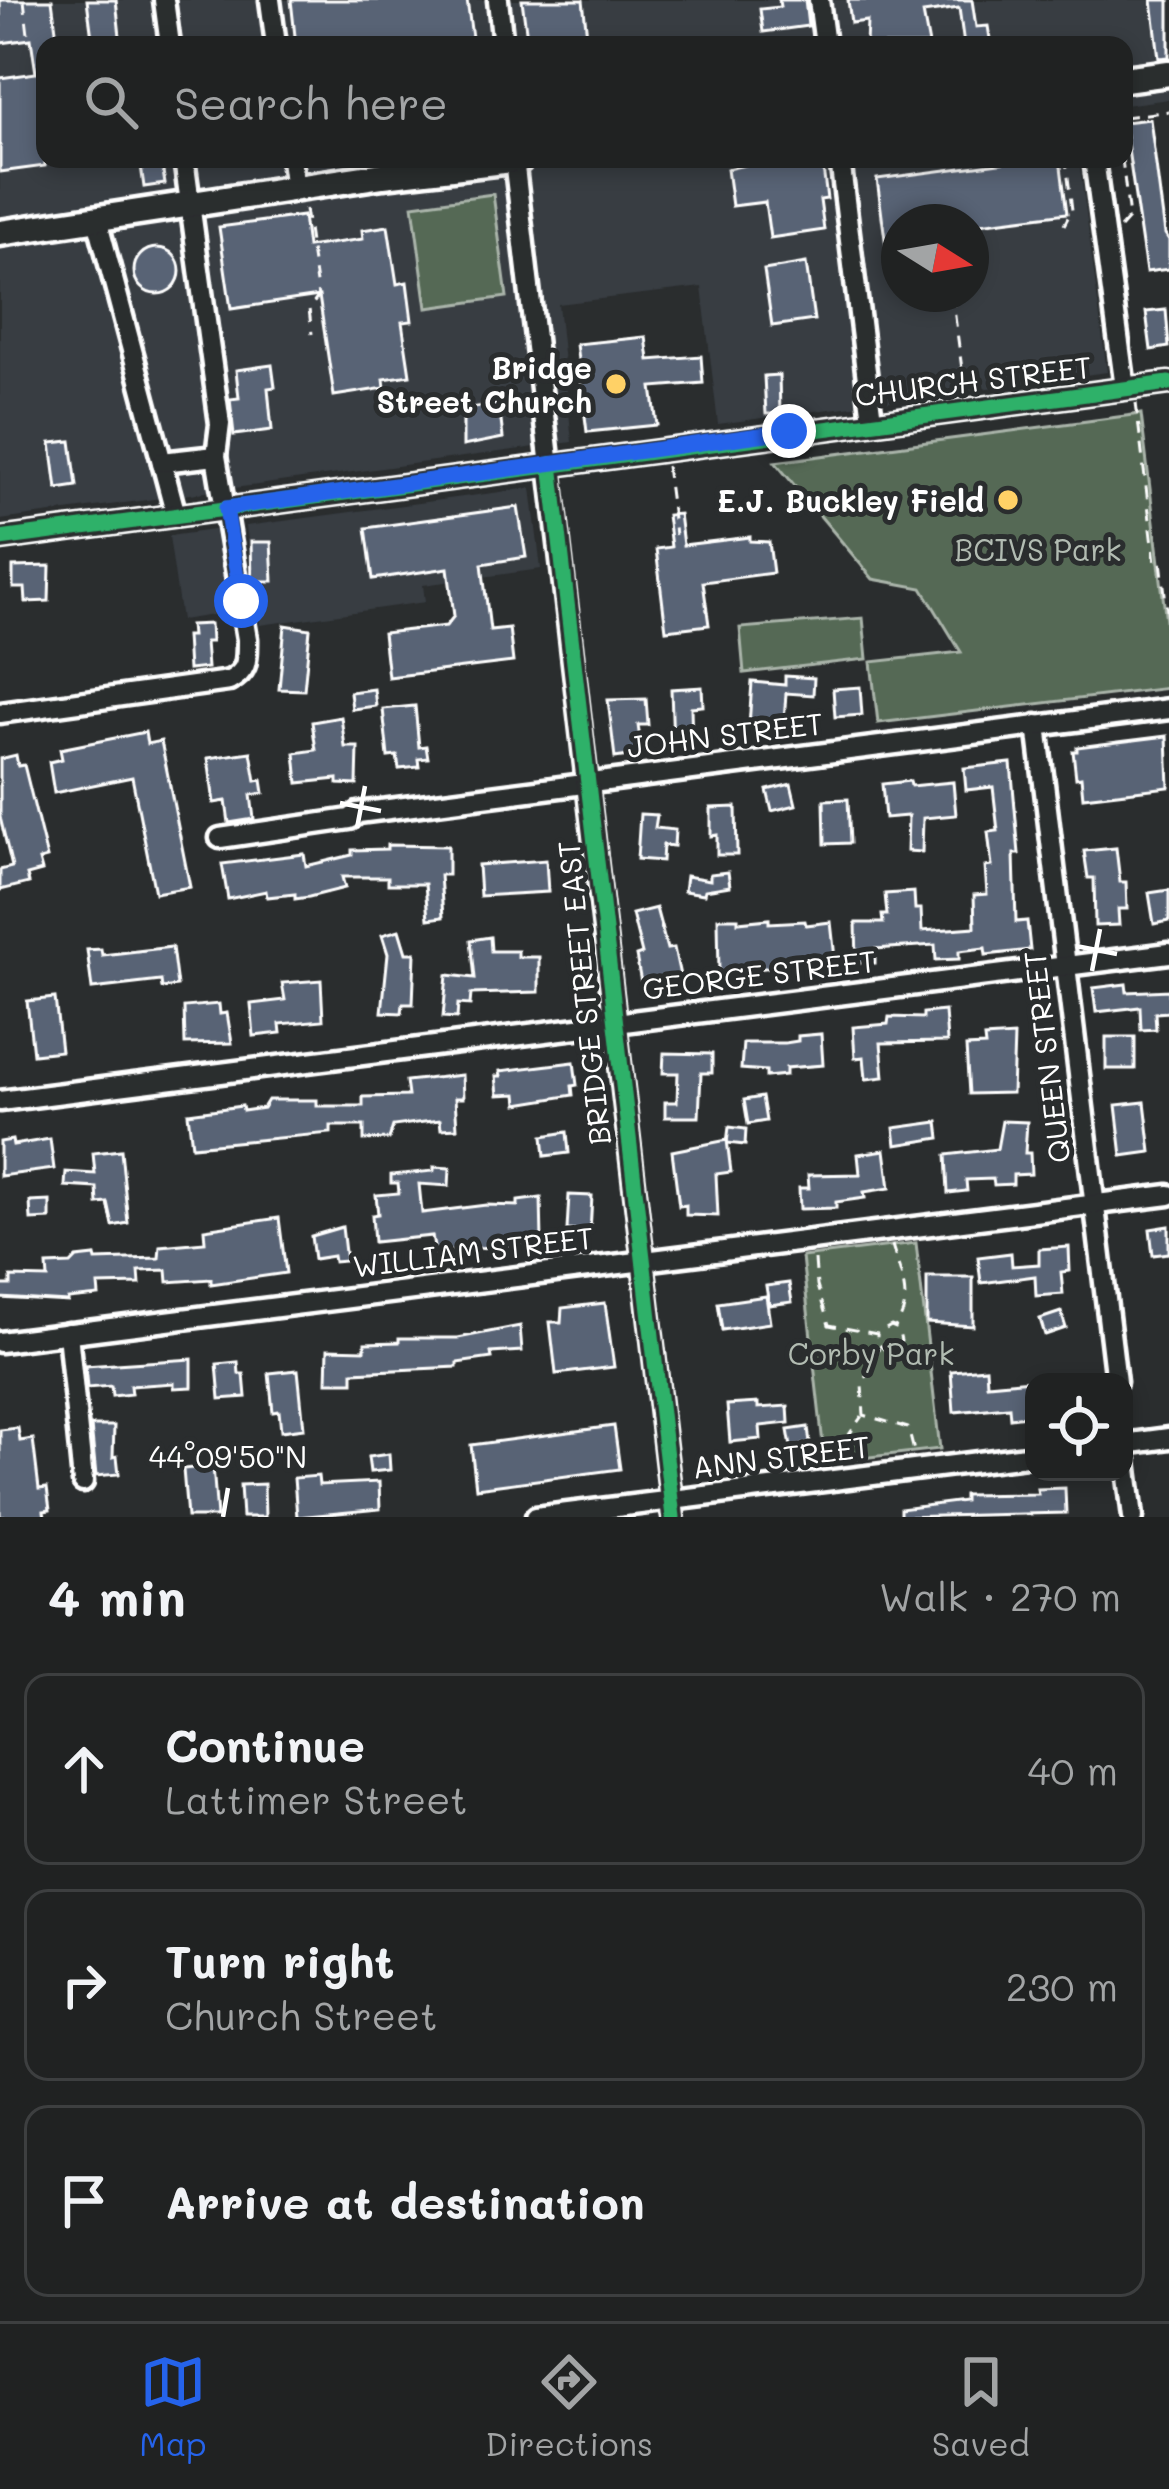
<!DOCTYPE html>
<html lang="en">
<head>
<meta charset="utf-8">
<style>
  :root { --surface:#202222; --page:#2d2f2f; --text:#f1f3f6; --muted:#a2a4a5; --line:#3d3f40; --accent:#2563eb }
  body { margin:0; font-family:Mali,sans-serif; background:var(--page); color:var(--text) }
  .controls { position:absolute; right:36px; bottom:36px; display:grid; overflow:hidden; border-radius:24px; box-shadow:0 6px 18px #0003 }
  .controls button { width:108px; height:108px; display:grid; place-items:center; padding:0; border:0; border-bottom:3px solid var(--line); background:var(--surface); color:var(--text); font:60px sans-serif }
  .compass { position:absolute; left:881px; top:204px; width:108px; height:108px; border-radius:50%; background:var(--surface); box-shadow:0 6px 18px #0003; rotate:101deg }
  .stop { position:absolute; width:36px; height:36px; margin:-27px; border:9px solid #2563eb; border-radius:50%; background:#fff }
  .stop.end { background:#2563eb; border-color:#fff; box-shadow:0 3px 12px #0008 }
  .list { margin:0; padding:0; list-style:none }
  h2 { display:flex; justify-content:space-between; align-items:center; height:156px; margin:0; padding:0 48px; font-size:51px }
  h2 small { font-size:39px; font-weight:400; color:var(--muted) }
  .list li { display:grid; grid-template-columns:78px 1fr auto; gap:36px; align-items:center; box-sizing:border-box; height:192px; margin:0 24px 24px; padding:0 24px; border:3px solid var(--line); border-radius:24px }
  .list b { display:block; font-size:45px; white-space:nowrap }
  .list p { margin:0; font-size:39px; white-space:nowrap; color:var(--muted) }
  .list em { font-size:39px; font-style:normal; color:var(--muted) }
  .icon { flex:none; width:66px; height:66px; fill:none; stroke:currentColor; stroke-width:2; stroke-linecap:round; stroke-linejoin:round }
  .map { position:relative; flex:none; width:1169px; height:1517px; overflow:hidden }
  .search { position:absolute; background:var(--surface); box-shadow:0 6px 18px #0003; left:36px; right:36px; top:36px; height:132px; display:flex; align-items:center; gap:30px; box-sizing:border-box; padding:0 42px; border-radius:24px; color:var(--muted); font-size:45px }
  .sheet { height:804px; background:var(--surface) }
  nav { display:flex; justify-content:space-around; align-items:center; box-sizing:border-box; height:168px; border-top:3px solid var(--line); background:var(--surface); font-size:33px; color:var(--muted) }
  nav a { display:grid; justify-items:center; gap:6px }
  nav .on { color:var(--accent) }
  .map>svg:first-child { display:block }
  .built { fill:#383d43; fill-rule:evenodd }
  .green { fill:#546955; stroke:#aab4aa; stroke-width:3 }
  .building { fill:#596374; stroke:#fff; stroke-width:3 }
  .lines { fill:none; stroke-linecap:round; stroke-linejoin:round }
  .minor-casing { stroke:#fff; stroke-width:27 }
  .major-casing { stroke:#fff; stroke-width:33 }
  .path { stroke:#fff; stroke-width:3; stroke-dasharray:12 9; stroke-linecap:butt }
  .minor { stroke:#2a2d2e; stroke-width:18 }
  .major { stroke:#2a2d2e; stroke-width:24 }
  .cycleway-casing { stroke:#2a2d2e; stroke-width:22 }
  .cycleway { stroke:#2db169; stroke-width:15 }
  .route { stroke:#2563eb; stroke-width:15 }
  .ticks { fill:none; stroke:#fff; stroke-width:4.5 }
  .poi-dot { fill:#ffd166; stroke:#2a2d2e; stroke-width:4.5 }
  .labels { text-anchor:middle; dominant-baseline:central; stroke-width:10; stroke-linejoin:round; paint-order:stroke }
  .poi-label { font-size:30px; font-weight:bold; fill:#fff; stroke:#2a2d2e; text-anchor:end }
  .street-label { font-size:30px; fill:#fff; stroke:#2a2d2e }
  .park-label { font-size:30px; fill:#b2bcb2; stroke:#2a2d2e }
  .ticks-label { font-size:30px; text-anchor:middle; fill:#fff; stroke:#2a2d2e; stroke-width:10; stroke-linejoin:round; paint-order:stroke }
</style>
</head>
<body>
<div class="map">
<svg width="1169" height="1517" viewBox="0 0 1169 1517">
  <rect width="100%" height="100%" fill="#2a2d2e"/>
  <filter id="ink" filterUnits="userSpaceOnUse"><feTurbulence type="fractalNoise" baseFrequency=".00833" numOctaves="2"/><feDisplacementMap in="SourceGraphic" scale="24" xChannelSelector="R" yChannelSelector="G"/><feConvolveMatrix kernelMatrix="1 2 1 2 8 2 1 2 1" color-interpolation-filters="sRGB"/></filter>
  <g filter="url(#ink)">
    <g class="built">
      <path d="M0 0H1169V99L1124 105V45H45V159H1079L1107 372 718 424 702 287 558 304 572 442 0 520ZM899 222H971V294H899Z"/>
      <polygon points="531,488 541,569 423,585 425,602 260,625 246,526"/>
      <polygon points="221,529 232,612 181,620 169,536"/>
    </g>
    <g class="green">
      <polygon points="493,194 507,297 427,308 413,205"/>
      <polygon points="1141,414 1169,646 1169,688 878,723 871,662 961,652 922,588 873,579 775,462"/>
      <polygon points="863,618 867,659 744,673 740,628"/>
      <polygon points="916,1243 940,1449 825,1462 802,1257"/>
    </g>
    <g class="building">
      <polygon points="0,0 52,0 58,45 45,45 45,166 0,172 0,78 36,73 31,39 1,43"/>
      <polygon points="87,0 116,0 121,45 93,45"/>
      <polygon points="291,0 467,0 473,45 296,45"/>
      <polygon points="522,0 583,0 588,45 528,45"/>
      <polygon points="779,0 805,0 808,26 763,32 760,9 780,7"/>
      <polygon points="848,0 972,0 976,27 988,26 991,45 964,45 959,8 923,13 929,45 866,45 867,21 851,23"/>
      <polygon points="1152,0 1169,0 1169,57 1159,58"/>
      <polygon points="1150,119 1165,234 1169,240 1169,269 1146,272 1124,122"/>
      <polygon points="140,159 161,159 165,184 144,187"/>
      <polygon points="772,159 801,159 802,164 822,161 827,199 820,200 824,230 770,238 765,202 732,206 727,169"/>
      <polygon points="1030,159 1060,159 1067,213 971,225 899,222 899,283 891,284 877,179"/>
      <polygon points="303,216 307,247 363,239 362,230 388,226 397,284 407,282 412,321 402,322 410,375 384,379 385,388 334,396 319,296 231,309 219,227"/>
      <circle cx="157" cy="271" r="23"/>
      <polygon points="806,263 814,320 772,326 764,270"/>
      <polygon points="1166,310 1169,347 1151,350 1146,312"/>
      <polygon points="646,337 649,360 701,356 703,383 652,387 657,425 587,432 576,344"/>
      <polygon points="272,365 275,387 268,388 272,430 234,435 230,399 239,398 236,370"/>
      <polygon points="779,375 780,414 766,414 764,376"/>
      <polygon points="499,404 503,438 463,446 463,409"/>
      <polygon points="71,441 77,486 57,489 51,443"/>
      <polygon points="518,507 526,557 482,564 490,630 509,628 513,662 388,677 383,633 446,626 454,616 448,568 373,579 366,528"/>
      <polygon points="679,514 683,545 750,537 750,541 769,542 773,573 703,582 709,625 666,630 656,549 671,547 667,515"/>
      <polygon points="251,542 271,542 273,581 252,581"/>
      <polygon points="50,566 49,601 26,602 25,588 13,588 13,567"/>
      <polygon points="210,624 211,642 205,642 207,668 188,670 186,636 191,636 190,625"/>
      <polygon points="285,625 310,629 304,690 279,689"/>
      <polygon points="785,676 814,678 813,695 786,693 784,722 767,721 766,727 749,726 752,682 785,685"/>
      <polygon points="702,687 703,706 691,707 692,743 673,744 671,689"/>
      <polygon points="860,687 862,715 835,717 833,689"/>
      <polygon points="374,689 376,706 352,709 350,692"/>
      <polygon points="646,699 648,725 638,725 642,754 615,758 608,700"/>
      <polygon points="415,706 419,747 426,746 428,758 418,759 419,767 399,769 397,756 388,757 383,709"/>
      <polygon points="341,717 345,747 358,747 357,785 338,784 338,779 298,783 295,753 316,750 312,722"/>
      <polygon points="145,732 147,744 161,741 190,887 155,893 132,777 54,793 49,762 62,759 60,749"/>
      <polygon points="1167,736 1169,787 1083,797 1081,777 1076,778 1073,751 1077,751 1077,747"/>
      <polygon points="251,752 256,781 262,780 264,793 251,795 254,819 229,823 226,801 214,803 208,758"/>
      <polygon points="16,755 18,766 24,765 47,858 39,860 42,871 27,875 29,883 0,890 0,870 12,867 0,817 0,759"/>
      <polygon points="1011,763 1019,854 1014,854 1016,922 1027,921 1030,950 986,955 985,948 959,951 959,959 936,960 935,945 875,949 875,963 857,963 856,923 883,923 882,915 887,915 885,894 914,892 915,909 921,909 922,931 975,927 974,895 987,894 985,867 992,866 988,832 998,831 993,787 966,790 964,768"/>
      <polygon points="910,781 911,786 953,782 956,815 923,818 922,852 907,851 908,816 885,818 882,784"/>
      <polygon points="791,784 796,805 772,811 767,790"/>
      <polygon points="848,799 850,843 825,844 824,800"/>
      <polygon points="736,807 737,855 717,855 717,835 711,836 711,808"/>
      <polygon points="640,814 657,815 655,828 675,830 674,846 663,845 662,861 637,859"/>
      <polygon points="387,845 448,846 448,875 440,875 443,917 428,919 425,884 388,884 388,877 342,877 345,888 309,897 295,899 295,894 267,897 266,891 228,899 222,864 304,854 306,866 352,855 352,850 387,849"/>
      <polygon points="1116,848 1120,882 1126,882 1127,909 1118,909 1119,925 1095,926 1094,878 1088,878 1084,851"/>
      <polygon points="546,860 548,892 480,896 478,865"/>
      <polygon points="728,872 730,886 705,890 704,894 684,891 686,876 710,880 710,874"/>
      <polygon points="1169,890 1169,921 1154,924 1149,893"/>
      <polygon points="656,908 667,949 674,948 682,985 643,993 636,956 642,954 632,914"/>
      <polygon points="718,918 738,918 738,922 769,919 769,923 805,921 806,925 831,922 836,967 816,969 815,960 773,962 773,967 719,974"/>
      <polygon points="399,930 406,953 415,953 413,1004 403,1004 402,1013 382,1012 388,954 382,935"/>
      <polygon points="490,937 491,951 518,951 518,957 539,957 539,992 471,994 470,1005 458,1004 457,1018 443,1017 447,975 475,978 471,940"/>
      <polygon points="172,947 177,986 162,988 161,981 92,989 87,950 101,949 102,955"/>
      <polygon points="321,980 323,1020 280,1024 281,1033 254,1036 251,1004 285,1000 282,983"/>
      <polygon points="1126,984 1127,992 1169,990 1169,1012 1155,1013 1156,1029 1141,1030 1140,1007 1096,1012 1093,988"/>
      <polygon points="55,998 61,1051 33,1054 27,1001"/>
      <polygon points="219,1004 220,1014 227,1013 232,1043 185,1044 184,1007"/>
      <polygon points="945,1011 947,1042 881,1043 884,1077 866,1079 864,1057 855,1058 853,1027 888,1024 889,1017 923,1018 923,1013"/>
      <polygon points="821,1034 823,1065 786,1068 786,1075 766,1077 766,1071 741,1069 743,1043 785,1043 798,1041 798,1036"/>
      <polygon points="1014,1036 1012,1093 969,1094 966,1047 985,1046 984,1038"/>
      <rect x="1106" y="1037" width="29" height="32"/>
      <polygon points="664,1053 712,1054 712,1073 701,1073 699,1117 665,1117 665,1102 677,1102 678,1073 663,1073"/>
      <polygon points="574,1062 577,1085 572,1086 573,1095 518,1104 517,1094 498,1095 496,1076 501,1076 500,1071"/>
      <polygon points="462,1075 463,1098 455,1098 457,1128 441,1129 440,1120 393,1126 389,1139 364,1140 364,1126 331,1126 331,1133 192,1146 188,1113 242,1106 243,1111 263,1108 268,1100 317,1100 317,1106 363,1106 363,1097 408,1096 406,1081"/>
      <polygon points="762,1097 766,1121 748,1124 744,1100"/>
      <polygon points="1145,1102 1151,1152 1122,1156 1116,1105"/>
      <polygon points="1002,1121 1027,1122 1025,1153 1030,1153 1031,1174 1013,1175 1013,1184 994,1185 993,1179 966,1180 967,1191 948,1193 946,1155 997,1149"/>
      <polygon points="938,1122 940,1138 896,1145 894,1128"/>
      <polygon points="729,1127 746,1129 745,1145 727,1143"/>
      <polygon points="567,1132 569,1153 545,1156 543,1136"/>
      <polygon points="50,1139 54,1169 0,1176 0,1142 12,1140 13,1145"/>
      <polygon points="727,1140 731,1172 716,1174 718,1216 686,1215 686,1205 679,1206 672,1151"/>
      <polygon points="121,1150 128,1223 113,1226 108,1203 98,1204 97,1188 65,1186 66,1172 95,1174 93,1153"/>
      <polygon points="885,1150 890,1188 864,1192 865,1198 836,1202 836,1208 800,1209 799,1188 809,1188 808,1175 860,1174 858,1154"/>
      <polygon points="434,1167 450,1168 449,1186 419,1184 422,1213 486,1205 518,1206 518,1201 541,1198 542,1241 435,1253 432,1236 374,1242 372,1215 378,1214 376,1195 399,1193 398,1183 391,1183 391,1175 434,1171"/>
      <polygon points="569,1195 592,1196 590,1232 567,1230"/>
      <polygon points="50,1201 50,1219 31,1220 30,1202"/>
      <polygon points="279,1218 286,1273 211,1284 211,1279 168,1282 167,1270 139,1271 140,1284 98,1285 99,1296 68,1299 68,1302 0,1298 0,1285 11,1285 11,1277 48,1278 47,1265 71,1264 77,1258 95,1256 96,1260 159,1258 160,1246 205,1242 204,1229"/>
      <polygon points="1169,1226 1169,1253 1153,1255 1150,1229"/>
      <polygon points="342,1227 346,1261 334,1262 333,1256 314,1259 311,1236"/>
      <polygon points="1069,1247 1070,1271 1061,1272 1063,1294 1036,1296 1035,1276 981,1283 978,1257 1011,1253 1012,1266 1039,1264 1039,1249"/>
      <polygon points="927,1277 973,1277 973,1326 927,1323"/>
      <polygon points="789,1283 792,1302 769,1305 766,1286"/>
      <polygon points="766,1296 770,1323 722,1330 718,1303"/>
      <polygon points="605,1303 614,1367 556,1374 550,1322 561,1322 562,1308"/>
      <polygon points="1061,1312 1066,1328 1045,1335 1040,1319"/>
      <polygon points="520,1326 522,1351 491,1353 492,1358 457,1363 457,1367 353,1372 353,1382 327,1382 328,1349 365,1350 365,1343 399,1342 399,1338 458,1338"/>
      <polygon points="192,1359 192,1387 174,1388 174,1383 130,1386 131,1394 112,1396 111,1386 87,1388 85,1366"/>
      <polygon points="238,1362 239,1374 244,1374 246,1397 220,1399 217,1364"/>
      <polygon points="986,1368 987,1384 1032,1380 1034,1415 1010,1418 1009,1407 954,1412 951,1371"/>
      <polygon points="298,1370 304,1428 281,1431 279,1411 273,1412 269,1373"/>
      <polygon points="758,1403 758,1408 788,1406 789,1423 760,1426 761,1439 730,1442 727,1405"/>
      <polygon points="91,1426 114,1426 113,1457 117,1456 119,1474 96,1476"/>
      <polygon points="614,1426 620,1469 476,1488 471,1445"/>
      <polygon points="808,1427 810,1444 791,1447 788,1430"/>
      <polygon points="18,1428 20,1441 33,1439 39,1489 47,1488 50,1510 44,1511 45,1517 0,1517 0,1430"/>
      <polygon points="389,1454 390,1470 370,1472 368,1457"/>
      <polygon points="213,1466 217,1517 187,1517 183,1469"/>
      <polygon points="318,1476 319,1485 379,1482 380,1509 297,1517 294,1478"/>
      <polygon points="264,1484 265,1517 242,1517 240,1485"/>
      <polygon points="1065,1488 1066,1513 900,1517 900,1509 964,1501 964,1495 1038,1494 1037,1489"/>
    </g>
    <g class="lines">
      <defs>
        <g id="minor">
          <polyline points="164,0 170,45"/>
          <polyline points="270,0 276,45"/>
          <polyline points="498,0 503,45"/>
          <polyline points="819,0 825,45"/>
          <polyline points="291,159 295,190"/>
          <polyline points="514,159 673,1517"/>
          <polyline points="840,159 872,420"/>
          <polyline points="1094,159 1125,388"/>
          <polyline points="97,219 176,515"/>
          <polyline points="162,462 216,456"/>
          <polyline points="0,539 1169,383"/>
          <path d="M0 713 229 681C248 671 247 661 247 639L216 456 220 424 184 159"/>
          <polyline points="1037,725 1116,1382"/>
          <polyline points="220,838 350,819 358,813 1169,709"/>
          <polyline points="0,1101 1169,953"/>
          <polyline points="68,1333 83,1482"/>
          <polyline points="0,1342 1169,1195"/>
          <polyline points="1124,1444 1169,1438"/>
          <polyline points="1124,1445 1133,1517"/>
          <polyline points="536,1517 1034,1455"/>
        </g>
        <g id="major">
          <polyline points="1124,79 1169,73"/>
          <polyline points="0,233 383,175 520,159"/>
        </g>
      </defs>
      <use href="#minor" class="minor-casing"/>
      <use href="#major" class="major-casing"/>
      <g class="path">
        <polyline points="24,0 29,42"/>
        <polyline points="1124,117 1169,111"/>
        <polyline points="1002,159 1002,163"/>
        <polyline points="1061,162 1066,161 1072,210 1064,225"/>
        <polyline points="305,209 318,297 309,309 312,334"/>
        <polyline points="1120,228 1129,218 1122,159"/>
        <polyline points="952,294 965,392"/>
        <polyline points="1136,403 1155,562 1161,561 1169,627"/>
        <polyline points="666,466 675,535"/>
        <path d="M892 1245C900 1274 915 1301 895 1327"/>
        <polyline points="815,1260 817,1286 829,1325 877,1334 891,1326 898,1329 901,1341 897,1348 886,1351 877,1343 877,1334"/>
        <polyline points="879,1348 862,1385 864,1415 908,1428 915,1455"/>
        <polyline points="851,1461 848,1436 862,1416"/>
      </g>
      <use href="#minor" class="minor"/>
      <use href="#major" class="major"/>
      <defs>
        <g id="cycleway">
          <polyline points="551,464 673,1517"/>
          <polyline points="0,539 1169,383"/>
        </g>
      </defs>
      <use href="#cycleway" class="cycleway-casing"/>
      <use href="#cycleway" class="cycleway"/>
    </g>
  </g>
  <g class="lines" filter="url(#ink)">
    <polyline class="route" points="241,601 226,508 789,431"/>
  </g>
  <path class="ticks" d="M340 803 381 811M357 828 365 786M1076 946 1117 954M1092 971 1100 929M223 1517 228 1488"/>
  <g class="poi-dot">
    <circle cx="616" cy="384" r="12"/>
    <circle cx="1008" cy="500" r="12"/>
  </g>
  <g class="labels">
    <g class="poi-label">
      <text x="592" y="367">Bridge<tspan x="592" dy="34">Street Church</tspan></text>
      <text x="984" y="500">E.J. Buckley Field</text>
    </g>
    <g class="street-label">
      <text transform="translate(973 380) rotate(-7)">CHURCH STREET</text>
      <text transform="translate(725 734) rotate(-7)">JOHN STREET</text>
      <text transform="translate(759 974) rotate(-7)">GEORGE STREET</text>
      <text transform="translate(583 993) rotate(-96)">BRIDGE STREET EAST</text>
      <text transform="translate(1046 1057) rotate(-97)">QUEEN STREET</text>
      <text transform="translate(473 1251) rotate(-7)">WILLIAM STREET</text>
      <text transform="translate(781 1456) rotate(-7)">ANN STREET</text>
    </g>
    <g class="park-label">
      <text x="1038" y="549">BCIVS Park</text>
      <text x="871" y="1353">Corby Park</text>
    </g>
  </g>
  <g class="ticks-label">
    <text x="228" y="1468">44°09'50"N</text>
  </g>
</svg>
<div class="controls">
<button><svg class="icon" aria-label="locate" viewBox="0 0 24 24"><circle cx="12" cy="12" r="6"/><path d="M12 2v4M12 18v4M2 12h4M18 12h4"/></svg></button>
</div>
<svg class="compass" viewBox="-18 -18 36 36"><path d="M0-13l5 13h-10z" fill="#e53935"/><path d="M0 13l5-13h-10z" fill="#a2a4a5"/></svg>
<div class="stop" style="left:241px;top:601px"></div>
<div class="stop end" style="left:789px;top:431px"></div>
<div class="search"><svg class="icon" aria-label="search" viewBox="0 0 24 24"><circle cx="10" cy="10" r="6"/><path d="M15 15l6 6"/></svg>Search here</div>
</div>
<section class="sheet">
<h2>4 min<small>Walk · 270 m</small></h2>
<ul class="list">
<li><svg class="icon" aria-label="ahead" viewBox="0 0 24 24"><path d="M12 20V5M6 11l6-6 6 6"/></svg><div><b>Continue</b><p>Lattimer Street</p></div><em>40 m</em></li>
<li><svg class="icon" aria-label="right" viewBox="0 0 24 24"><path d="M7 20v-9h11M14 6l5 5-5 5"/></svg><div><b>Turn right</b><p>Church Street</p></div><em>230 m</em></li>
<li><svg class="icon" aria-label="arrive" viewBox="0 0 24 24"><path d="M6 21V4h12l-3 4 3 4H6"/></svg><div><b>Arrive at destination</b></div></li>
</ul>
</section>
<nav>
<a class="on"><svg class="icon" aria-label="map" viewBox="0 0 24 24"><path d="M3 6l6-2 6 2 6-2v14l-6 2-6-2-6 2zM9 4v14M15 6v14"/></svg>Map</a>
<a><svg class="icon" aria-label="directions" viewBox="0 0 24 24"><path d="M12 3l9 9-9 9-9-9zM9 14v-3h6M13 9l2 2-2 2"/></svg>Directions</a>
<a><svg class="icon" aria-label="saved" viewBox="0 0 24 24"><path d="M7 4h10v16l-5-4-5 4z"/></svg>Saved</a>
</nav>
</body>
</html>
